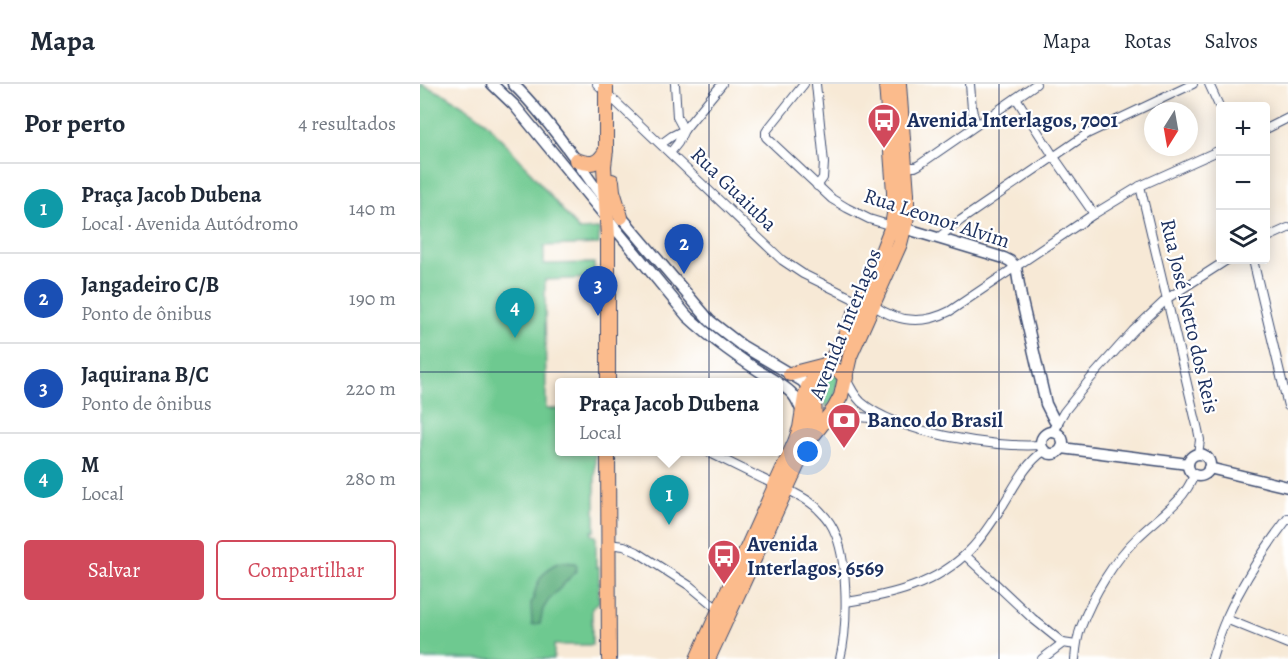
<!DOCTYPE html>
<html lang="pt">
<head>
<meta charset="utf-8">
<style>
  :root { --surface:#fff; --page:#f2f2f3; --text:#1f2937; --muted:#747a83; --line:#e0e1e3; --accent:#d1495b }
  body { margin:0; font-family:Alegreya,serif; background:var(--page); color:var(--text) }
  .controls { position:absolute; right:18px; top:18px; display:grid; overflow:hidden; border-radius:6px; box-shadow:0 3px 15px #0003 }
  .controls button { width:54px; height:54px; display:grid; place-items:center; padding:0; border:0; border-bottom:2px solid var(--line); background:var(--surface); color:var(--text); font:30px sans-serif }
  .compass { position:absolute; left:724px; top:18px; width:54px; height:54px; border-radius:50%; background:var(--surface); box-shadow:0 3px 15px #0003; rotate:191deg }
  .you { position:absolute; left:388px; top:368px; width:21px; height:21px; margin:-15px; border:4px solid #fff; border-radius:50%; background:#1a73e8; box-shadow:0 0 0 9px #1a73e833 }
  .badge { display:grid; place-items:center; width:39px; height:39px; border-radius:50%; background:var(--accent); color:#fff; font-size:20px; font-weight:700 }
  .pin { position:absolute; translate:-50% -50px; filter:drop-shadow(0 2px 3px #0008) }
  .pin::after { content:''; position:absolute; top:32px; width:21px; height:18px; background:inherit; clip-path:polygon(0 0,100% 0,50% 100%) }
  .popup { position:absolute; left:135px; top:294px; width:228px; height:78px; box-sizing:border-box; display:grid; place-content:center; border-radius:6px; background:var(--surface); filter:drop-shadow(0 2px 4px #0005); font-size:20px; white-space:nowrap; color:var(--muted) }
  .popup b { font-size:22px; color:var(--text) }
  .popup::after { content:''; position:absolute; left:50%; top:100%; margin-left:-12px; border:12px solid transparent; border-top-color:var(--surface) }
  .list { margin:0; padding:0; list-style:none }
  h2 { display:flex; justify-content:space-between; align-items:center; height:78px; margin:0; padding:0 24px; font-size:26px }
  h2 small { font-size:20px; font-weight:400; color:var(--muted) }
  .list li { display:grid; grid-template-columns:39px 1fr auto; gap:18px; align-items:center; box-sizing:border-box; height:90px; padding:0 24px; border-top:2px solid var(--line) }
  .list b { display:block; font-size:22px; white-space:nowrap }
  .list p { margin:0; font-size:20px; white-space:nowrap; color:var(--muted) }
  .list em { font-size:20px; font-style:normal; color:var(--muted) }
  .actions { display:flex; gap:12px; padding:18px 24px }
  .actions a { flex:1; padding:14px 0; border:2px solid var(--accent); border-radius:6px; text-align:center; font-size:21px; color:var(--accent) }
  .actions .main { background:var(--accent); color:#fff }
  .icon { flex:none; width:33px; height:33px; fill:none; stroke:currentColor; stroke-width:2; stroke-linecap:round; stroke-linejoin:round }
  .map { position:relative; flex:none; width:868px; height:575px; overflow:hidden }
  header { display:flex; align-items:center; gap:36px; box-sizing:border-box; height:84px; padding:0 30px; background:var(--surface); border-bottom:2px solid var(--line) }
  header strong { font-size:28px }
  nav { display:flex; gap:33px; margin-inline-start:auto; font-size:21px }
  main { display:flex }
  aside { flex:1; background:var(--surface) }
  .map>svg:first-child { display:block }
  .green { fill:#6ec990; stroke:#447c77; stroke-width:1.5 }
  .forest { fill:#5aad7a; stroke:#3a6e6c; stroke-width:1.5 }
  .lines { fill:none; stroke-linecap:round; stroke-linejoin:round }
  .minor-casing { stroke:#3c4b70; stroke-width:10 }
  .tertiary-casing { stroke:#3c4b70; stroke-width:13 }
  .primary-casing { stroke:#3c4b70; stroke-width:16 }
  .minor { stroke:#fff; stroke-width:8 }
  .tertiary { stroke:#fff; stroke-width:10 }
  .primary { stroke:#fbbb8c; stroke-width:14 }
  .grid { fill:none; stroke:#1b2f5e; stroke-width:1.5; stroke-opacity:0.55 }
  .labels { text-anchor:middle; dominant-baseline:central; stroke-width:4.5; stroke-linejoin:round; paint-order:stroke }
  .poi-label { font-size:21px; font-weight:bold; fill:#1b2f5e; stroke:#fff; text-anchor:start }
  .street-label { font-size:21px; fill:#1b2f5e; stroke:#fff }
</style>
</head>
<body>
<header>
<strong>Mapa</strong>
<nav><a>Mapa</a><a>Rotas</a><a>Salvos</a></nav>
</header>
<main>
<aside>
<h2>Por perto<small>4 resultados</small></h2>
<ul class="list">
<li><span class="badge" style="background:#0f9aa8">1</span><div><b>Praça Jacob Dubena</b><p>Local · Avenida Autódromo</p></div><em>140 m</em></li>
<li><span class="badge" style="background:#1a4fb4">2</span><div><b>Jangadeiro C/B</b><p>Ponto de ônibus</p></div><em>190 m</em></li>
<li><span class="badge" style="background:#1a4fb4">3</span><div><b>Jaquirana B/C</b><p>Ponto de ônibus</p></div><em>220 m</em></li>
<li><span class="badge" style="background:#0f9aa8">4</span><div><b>M</b><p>Local</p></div><em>280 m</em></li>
</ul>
<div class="actions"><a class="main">Salvar</a><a>Compartilhar</a></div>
</aside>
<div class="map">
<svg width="868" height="575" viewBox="0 0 868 575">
  <rect width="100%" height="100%" fill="#fff"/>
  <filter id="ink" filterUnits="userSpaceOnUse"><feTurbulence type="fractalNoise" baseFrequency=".0167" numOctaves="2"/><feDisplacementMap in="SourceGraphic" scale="12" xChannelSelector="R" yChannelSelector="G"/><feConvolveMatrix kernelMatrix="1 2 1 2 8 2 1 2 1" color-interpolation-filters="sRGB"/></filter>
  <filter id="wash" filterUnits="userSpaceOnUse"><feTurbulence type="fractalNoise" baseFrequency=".008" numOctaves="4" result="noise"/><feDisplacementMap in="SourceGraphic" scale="24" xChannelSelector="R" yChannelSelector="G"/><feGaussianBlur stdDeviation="1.35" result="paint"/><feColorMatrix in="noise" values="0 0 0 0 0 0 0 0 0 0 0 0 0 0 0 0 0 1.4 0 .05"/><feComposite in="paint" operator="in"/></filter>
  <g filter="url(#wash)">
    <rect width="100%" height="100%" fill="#f7e9d6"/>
    <g class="green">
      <polygon points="0,0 26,11 53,28 65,37 103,79 159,146 179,145 179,160 124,162 124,180 174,179 175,194 125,196 126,325 139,325 140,368 175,368 175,447 172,447 172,451 176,452 176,483 179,483 179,518 172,524 172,561 134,561 134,575 0,575"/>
      <polygon points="403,289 419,289 415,315 406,323 398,298"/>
    </g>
    <path class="forest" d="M141 478 155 479 157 482 156 487 128 517 123 525 120 540 112 541 111 519C115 514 114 508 117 501 122 490 130 481 141 478Z"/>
  </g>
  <g filter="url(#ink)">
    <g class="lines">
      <defs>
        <g id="minor">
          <polyline points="177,0 362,176 383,190 440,218"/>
          <polyline points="255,0 257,33 264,46"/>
          <polyline points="384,0 348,45 346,48 346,53 412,115 427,124 449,135 472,142"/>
          <polyline points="396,0 404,79 403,94 397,102"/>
          <polyline points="550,0 552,25 556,41"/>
          <polyline points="789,0 800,24"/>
          <polyline points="596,14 634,73 674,130"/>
          <polyline points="846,45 868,34"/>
          <polyline points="241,60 252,52 264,46 302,0"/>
          <polyline points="250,69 258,59 264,46"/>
          <polyline points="486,83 495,83 499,81 616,0"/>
          <polyline points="720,102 778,346 780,356 778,370"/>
          <polyline points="518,154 541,136 667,50 773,0"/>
          <polyline points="846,154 868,144"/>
          <polyline points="833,176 868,322"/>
          <path d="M453 221C478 239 503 241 530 227L674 130 720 102 800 66"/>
          <path d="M426 294C430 303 434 311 441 318 477 349 574 364 621 361"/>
          <polyline points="406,337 432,332 467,336"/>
          <polyline points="637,340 644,328 671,294 713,247 748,214 807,176"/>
          <polyline points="288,368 355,401"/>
          <path d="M367 405C379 412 392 417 401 428 407 434 413 443 416 451 428 481 428 544 420 575"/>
          <polyline points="188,460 204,462 217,468 270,502 299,526"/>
          <polyline points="545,471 612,534 643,559 656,561"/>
          <path d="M426 518C472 511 516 501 550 466 563 453 573 436 583 421 595 402 605 380 624 367"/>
          <polyline points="806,535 868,560"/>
          <polyline points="622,575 643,559"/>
          <path d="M655 575C656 564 657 553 661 543 673 511 694 476 718 453 738 433 764 418 774 391"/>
          <path d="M792 575C796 562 800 548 806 535 822 499 844 465 868 434"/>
        </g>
        <g id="tertiary">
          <path d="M72 0 94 21 267 232C295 258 325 279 357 298"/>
          <path d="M93 0C116 22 137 50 156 76 166 90 175 105 187 118"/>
          <polyline points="198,129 290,237 321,261 382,297 388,303"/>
          <polyline points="477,143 494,147 584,174 590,177 596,183 601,213 626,320 634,336 637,340 633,348"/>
          <path d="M358 299C373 308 376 313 382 328"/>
          <circle cx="632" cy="359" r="11"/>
          <polyline points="642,364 768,380"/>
          <circle cx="779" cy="381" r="11"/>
          <polyline points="789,384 868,403"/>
        </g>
        <g id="primary">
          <polyline points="186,0 186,66 184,82 188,154 188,298"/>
          <path d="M156 76C171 81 178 81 186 66"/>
          <polyline points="192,97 193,107 201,133"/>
          <polyline points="370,290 405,281 420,288 426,294"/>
          <path d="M388 303C397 321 396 331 390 351"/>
          <polyline points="188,368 189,575"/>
          <polyline points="277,575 375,358 380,344 385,313 388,303 397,290 412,274 424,254 463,165 472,142 474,130 474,108 466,0"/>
          <polyline points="288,575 388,358 414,325 421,312 430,272 480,160 487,133 487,110 479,0"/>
        </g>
      </defs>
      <use href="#minor" class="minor-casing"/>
      <use href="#tertiary" class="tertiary-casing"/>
      <use href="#primary" class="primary-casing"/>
      <use href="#minor" class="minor"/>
      <use href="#tertiary" class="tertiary"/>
      <use href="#primary" class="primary"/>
    </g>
  </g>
  <path class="grid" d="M289 0V575M579 0V575M0 288H868"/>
  <defs>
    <symbol id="bus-pin" viewBox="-11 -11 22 30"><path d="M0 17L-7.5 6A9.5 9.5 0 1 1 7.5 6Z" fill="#d1495b" stroke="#fff"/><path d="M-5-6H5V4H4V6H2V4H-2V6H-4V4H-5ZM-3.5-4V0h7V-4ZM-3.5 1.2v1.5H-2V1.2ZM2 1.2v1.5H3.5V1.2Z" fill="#fff"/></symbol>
    <symbol id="bank-pin" viewBox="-11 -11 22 30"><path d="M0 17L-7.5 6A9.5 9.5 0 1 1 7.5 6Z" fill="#d1495b" stroke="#fff"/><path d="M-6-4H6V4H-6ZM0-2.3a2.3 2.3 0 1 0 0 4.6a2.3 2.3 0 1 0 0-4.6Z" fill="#fff"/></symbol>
  </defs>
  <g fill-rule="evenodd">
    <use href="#bus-pin" x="445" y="17" width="38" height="52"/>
    <use href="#bank-pin" x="405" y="317" width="38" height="52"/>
    <use href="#bus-pin" x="285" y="453" width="38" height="52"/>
  </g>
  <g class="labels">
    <g class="poi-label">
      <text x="487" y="36">Avenida Interlagos, 7001</text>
      <text x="447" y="336">Banco do Brasil</text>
      <text x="327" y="460">Avenida<tspan x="327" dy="24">Interlagos, 6569</tspan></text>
    </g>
    <g class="street-label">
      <text transform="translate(314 105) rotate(44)">Rua Guaiuba</text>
      <text transform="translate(517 134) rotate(18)">Rua Leonor Alvim</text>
      <text transform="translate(770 232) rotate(77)">Rua José Netto dos Reis</text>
      <text transform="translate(425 240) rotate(-68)">Avenida Interlagos</text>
    </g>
  </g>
</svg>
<div class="controls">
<button>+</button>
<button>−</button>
<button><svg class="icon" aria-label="layers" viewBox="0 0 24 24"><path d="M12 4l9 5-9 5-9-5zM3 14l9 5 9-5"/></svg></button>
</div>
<svg class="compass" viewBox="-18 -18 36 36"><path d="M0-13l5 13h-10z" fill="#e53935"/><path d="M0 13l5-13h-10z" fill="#747a83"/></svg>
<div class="you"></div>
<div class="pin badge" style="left:249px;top:441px;background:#0f9aa8">1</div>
<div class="popup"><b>Praça Jacob Dubena</b>Local</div>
<div class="pin badge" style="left:264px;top:190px;background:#1a4fb4">2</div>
<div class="pin badge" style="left:178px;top:232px;background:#1a4fb4">3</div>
<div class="pin badge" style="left:95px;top:254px;background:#0f9aa8">4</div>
</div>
</main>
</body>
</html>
